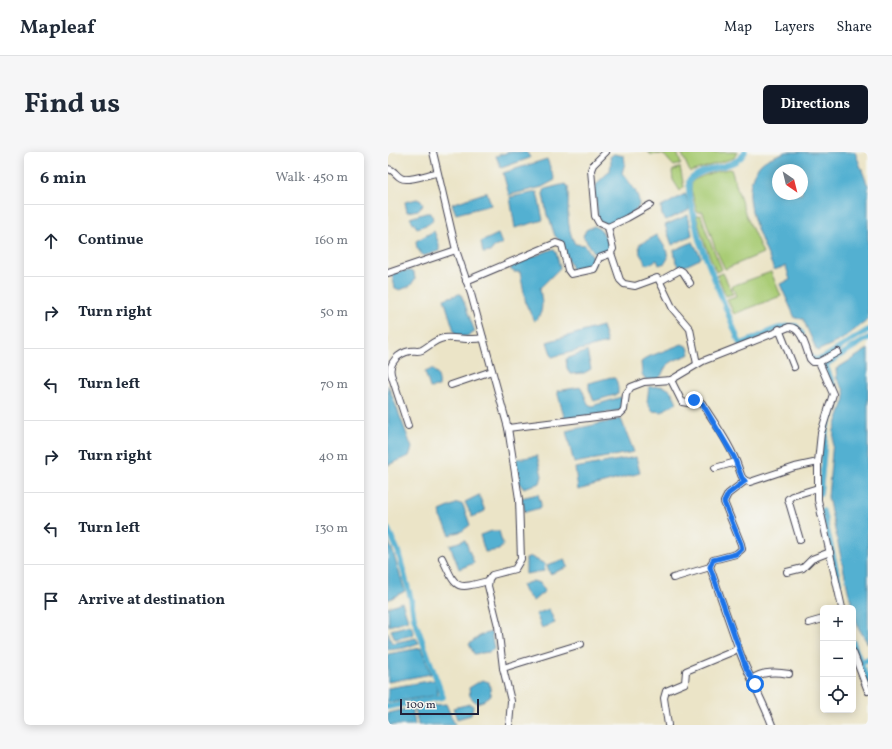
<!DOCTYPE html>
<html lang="en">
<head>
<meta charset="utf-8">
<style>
  :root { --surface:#fff; --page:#f6f6f7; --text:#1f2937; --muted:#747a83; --line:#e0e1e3; --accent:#111827 }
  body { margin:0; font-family:Vollkorn,serif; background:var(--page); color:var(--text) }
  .controls { position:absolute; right:12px; bottom:12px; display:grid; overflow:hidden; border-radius:6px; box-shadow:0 2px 10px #0003 }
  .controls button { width:36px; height:36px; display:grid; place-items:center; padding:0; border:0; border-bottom:1px solid var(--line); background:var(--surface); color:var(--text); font:20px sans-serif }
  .compass { position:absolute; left:384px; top:12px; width:36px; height:36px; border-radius:50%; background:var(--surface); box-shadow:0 2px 10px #0003; rotate:145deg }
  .scale { position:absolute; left:12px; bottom:10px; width:79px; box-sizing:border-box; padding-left:4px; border:2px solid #22223b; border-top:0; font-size:11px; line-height:14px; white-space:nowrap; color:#22223b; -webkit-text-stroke:3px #f6f6f2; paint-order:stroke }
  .stop { position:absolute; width:12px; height:12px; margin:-9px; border:3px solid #1a73e8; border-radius:50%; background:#fff }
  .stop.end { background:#1a73e8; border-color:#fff; box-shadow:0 1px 4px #0008 }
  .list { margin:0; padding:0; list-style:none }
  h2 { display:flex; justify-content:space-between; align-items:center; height:52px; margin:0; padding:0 16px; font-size:17px }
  h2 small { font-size:13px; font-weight:400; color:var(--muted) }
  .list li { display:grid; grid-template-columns:26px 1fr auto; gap:12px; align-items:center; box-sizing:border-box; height:72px; padding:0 16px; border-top:1px solid var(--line) }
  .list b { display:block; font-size:15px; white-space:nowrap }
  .list em { font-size:13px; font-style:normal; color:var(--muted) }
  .icon { flex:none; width:22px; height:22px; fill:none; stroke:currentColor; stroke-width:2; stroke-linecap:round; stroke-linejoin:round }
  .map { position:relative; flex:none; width:480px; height:573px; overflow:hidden; border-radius:6px }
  header { display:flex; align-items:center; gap:24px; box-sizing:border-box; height:56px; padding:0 20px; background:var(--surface); border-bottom:1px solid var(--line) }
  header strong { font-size:19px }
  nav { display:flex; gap:22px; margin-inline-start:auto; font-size:14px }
  .intro { display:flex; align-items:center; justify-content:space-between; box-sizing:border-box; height:96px; padding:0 24px }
  h1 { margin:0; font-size:28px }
  .button { padding:10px 18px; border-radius:6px; background:var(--accent); color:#fff; font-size:14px; font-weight:700 }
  main { display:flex; gap:24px; padding:0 24px }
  aside { flex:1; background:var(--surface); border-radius:6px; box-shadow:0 2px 10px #0003 }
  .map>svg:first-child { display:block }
  .green { fill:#a9cc75; stroke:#667758 }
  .water { fill:#53b0d1; stroke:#3a6986; fill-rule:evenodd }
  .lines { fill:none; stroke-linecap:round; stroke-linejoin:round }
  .canal { stroke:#53b0d1; stroke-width:5.5 }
  .minor-casing { stroke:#403f50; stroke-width:8 }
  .minor { stroke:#fff; stroke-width:6 }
  .route { stroke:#1a73e8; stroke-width:5 }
</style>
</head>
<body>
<header>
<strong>Mapleaf</strong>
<nav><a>Map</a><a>Layers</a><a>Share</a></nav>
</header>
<div class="intro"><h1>Find us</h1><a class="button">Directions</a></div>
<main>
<aside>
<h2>6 min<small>Walk · 450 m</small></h2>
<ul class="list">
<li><svg class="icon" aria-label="ahead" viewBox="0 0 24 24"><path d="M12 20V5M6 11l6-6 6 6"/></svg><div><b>Continue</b></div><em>160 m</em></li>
<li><svg class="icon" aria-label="right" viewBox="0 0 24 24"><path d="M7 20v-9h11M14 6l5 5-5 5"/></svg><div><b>Turn right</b></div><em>50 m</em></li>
<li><svg class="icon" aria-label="left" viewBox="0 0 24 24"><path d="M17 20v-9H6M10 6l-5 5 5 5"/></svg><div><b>Turn left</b></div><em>70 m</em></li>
<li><svg class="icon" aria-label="right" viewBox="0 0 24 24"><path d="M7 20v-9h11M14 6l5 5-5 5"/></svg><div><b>Turn right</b></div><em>40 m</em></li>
<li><svg class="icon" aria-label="left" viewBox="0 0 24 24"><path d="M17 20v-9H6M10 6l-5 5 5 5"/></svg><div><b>Turn left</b></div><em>130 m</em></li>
<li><svg class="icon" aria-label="arrive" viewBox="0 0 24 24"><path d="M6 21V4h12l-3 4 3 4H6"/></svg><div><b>Arrive at destination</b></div></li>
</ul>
</aside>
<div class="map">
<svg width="480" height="573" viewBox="0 0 480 573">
  <rect width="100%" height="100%" fill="#f6f6f2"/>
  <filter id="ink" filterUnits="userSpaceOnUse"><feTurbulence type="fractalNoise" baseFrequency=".025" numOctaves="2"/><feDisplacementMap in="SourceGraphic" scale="8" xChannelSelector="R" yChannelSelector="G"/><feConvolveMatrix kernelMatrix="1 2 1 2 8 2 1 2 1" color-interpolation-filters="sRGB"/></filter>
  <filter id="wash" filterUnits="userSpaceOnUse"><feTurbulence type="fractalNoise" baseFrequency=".012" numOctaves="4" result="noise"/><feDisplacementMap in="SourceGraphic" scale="16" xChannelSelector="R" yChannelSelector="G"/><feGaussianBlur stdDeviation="0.9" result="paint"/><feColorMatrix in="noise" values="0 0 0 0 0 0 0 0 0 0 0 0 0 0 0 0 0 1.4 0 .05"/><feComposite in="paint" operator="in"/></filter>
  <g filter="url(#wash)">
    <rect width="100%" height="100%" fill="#ebe4c7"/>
    <g class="green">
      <path d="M259 0H289L293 12 286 14C276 5 279 0 264 3Z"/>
      <polygon points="293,0 349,0 346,6 302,20"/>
      <polygon points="292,15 296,35 292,39 285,28 284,19"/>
      <path d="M343 17 357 61 375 101 337 117 327 96 315 60H309L303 37 304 29C316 23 329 18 343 17Z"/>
      <polygon points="313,63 320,85 334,117 328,120 316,90 308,64"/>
      <polygon points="383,120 393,144 346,162 339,147 348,144 344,134"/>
      <polygon points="335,121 345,142 338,144 329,123"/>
    </g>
    <g class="water">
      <polygon points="121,0 139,0 142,6 113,16 108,4"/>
      <path d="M398 0H467L480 34V168L453 188 429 199 415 167 407 166 392 132 402 128 398 114 386 118C375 89 346 39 373 12 379 6 390 3 398 0ZM390 18H414V42H390Z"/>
      <path d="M226 2 236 4 237 11 234 21C241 30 260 50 246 60 238 65 228 67 220 73L211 69 206 39 209 31 222 19 223 10 222 5Z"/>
      <polygon points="159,7 167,28 154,35 121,43 115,21"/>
      <path d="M177 32 180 35C181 55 177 74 187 92L197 93 205 105 207 112 205 115 185 120 174 91 167 84 162 69 159 63 155 42 157 37Z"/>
      <polygon points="99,40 103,53 68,62 64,52"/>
      <polygon points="149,40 155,68 127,76 122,45"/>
      <polygon points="297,42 301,52 301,58 278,68 274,63 273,55"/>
      <polygon points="29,47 33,49 35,53 30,58 19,60 17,50"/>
      <polygon points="38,61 43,61 45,67 41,72 29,76 22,66"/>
      <polygon points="300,63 304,83 284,93 277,73"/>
      <path d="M206 74C215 78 218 86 222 94L219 101 211 103 206 100 195 84 198 78Z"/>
      <polygon points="46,79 51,92 51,99 35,104 29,96 28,89"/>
      <polygon points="110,82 114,92 106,95 102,100 95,101 93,90"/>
      <polygon points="269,83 278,97 280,106 277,111 271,113 269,108 259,113 252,102 251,93"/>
      <polygon points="305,90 313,105 312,107 293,116 288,111 286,98"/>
      <path d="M165 97 168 100 172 116 152 136C153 147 158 161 146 169L138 152 132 120H126L122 117 126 112Z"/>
      <polygon points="13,119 22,119 26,121 27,127 22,134 12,138 7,136 4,122"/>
      <polygon points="71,142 73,142 87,180 79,184 68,185 56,147"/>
      <polygon points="214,174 219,191 164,205 159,190"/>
      <path d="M294 192 300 195 302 202C296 205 287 207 282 211 270 220 279 229 258 228L254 222 253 210 260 205Z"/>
      <polygon points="480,197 480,492 470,475 460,438 440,345 446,278 457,247 456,238 449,227 448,217"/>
      <polygon points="199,199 203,217 196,221 182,222 179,216 178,207"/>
      <path d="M44 217C50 221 52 228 51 235L42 236 37 220Z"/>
      <polygon points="223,225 228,227 230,236 230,242 206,249 201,237 201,231"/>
      <polygon points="0,233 24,296 21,304 0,313"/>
      <path d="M272 234C283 236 285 241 289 251L279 256 274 260 264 259 259 250 261 235Z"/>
      <polygon points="193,235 200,252 204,254 233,245 236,248 234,258 177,268 169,239"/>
      <polygon points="233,267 246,300 186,311 178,279"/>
      <polygon points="149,304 154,324 152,331 135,336 132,332 128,307"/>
      <polygon points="248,305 252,321 190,338 187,316"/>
      <polygon points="150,342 153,352 152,356 137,360 133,346"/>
      <polygon points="91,343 97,359 84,365 77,350"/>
      <polygon points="70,351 75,353 82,373 74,379 62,383 53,365 52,359"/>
      <polygon points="104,379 111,379 115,393 111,398 97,400 92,383"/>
      <polygon points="77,388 86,411 71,417 62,393"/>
      <polygon points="0,390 4,397 17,439 0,448"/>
      <polygon points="141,404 157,412 156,419 138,422 138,407"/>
      <polygon points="177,407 180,415 162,422 159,413"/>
      <polygon points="145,429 152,431 157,439 145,449 137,440 134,433"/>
      <polygon points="14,450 20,468 1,474 0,455"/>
      <polygon points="161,457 167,471 154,476 148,462"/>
      <polygon points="22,473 26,480 25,483 7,487 3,478"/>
      <polygon points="0,480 4,491 28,486 31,491 16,496 0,498"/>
      <polygon points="103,480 106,497 101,500 86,502 81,492 93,483"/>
      <polygon points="33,496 43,522 0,530 0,502"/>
      <polygon points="47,528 50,543 0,551 0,536"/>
      <polygon points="94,528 101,530 103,543 95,549 88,551 82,544 81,536"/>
      <polygon points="58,552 67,573 30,573 27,555"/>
      <polygon points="82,552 85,554 83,563 69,567 65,556"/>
      <polygon points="24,556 27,573 0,573 0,561"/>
    </g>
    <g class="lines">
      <g class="canal">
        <path d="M357 0C347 19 316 12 301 29V43L311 88 352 192C371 187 387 172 408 174L414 182"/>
        <polyline points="423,205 425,208 435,206 480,178"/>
        <polyline points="437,213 480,186"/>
        <polyline points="432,342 438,277 449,250 449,243 435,206"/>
        <polyline points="435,359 451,430"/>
        <polyline points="0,377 10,399 23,447 26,466 55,545 0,555"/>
        <polyline points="465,490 480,530"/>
        <polyline points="472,510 480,508"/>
      </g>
    </g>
  </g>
  <g filter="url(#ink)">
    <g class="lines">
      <defs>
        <g id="minor">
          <polyline points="45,0 68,98 83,142 120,276 131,347 133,407 127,417 104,423 101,427 100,434 110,474 115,516 123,549 121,573"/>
          <path d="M0 17C7 18 7 23 13 26 19 30 41 22 48 21"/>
          <polyline points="220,75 239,66 262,53"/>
          <polyline points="223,101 232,128 236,132 247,134 269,126 271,128 285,157 302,177 309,212"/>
          <polyline points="0,121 68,98"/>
          <polyline points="78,129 168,91 174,93 180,118 183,122 206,117 211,106 222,102 225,97 220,75 211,71 207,64 203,18 205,13 218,0"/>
          <polyline points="272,129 292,118 295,120 302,131"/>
          <polyline points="391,177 406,215"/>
          <polyline points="431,210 445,242 433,281 430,310 430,348 454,456"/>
          <path d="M283 228 294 250 300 251 309 247 314 251C327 272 343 293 351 317 353 323 354 329 362 330L407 315 430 310"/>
          <polyline points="63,233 104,219"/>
          <path d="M20 274 3 222C0 211 11 201 22 199 26 198 30 200 34 198 41 194 48 187 56 186 69 185 82 189 95 186"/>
          <path d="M120 276 232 262 236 258 238 242 243 235 256 230 283 228 315 209 401 175C414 175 418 197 422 207L425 210H431L450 200"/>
          <polyline points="327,316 348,310"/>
          <polyline points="412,388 400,347 404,344 430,336"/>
          <path d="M54 406C69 437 66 438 100 429"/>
          <polyline points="399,420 415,416 424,407 442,400"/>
          <polyline points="285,426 322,415"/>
          <polyline points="421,471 435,467"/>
          <path d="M350 495C359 522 374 546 384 573"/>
          <polyline points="465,500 480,539"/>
          <polyline points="115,516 193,492"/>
          <path d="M364 527C374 519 390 520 401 522"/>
          <polyline points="280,573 276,546 278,539 297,531 298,519 346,499 350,495 322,415 325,408 348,402 354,397 353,392 336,350 340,342 357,329"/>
        </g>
      </defs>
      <use href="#minor" class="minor-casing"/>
      <use href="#minor" class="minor"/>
    </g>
  </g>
  <g class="lines" filter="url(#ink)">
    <polyline class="route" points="306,248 314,251 346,305 354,326 357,329 340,342 336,350 353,392 354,397 348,402 325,408 322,415 358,516 367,532"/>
  </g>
</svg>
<div class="controls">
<button>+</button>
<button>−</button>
<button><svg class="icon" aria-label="locate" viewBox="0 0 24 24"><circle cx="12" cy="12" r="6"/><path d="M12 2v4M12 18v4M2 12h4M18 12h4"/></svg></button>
</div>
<svg class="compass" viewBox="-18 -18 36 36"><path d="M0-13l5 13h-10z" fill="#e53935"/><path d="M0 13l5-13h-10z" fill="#747a83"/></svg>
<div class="scale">100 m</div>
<div class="stop" style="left:367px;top:532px"></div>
<div class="stop end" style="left:306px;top:248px"></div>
</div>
</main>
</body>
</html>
